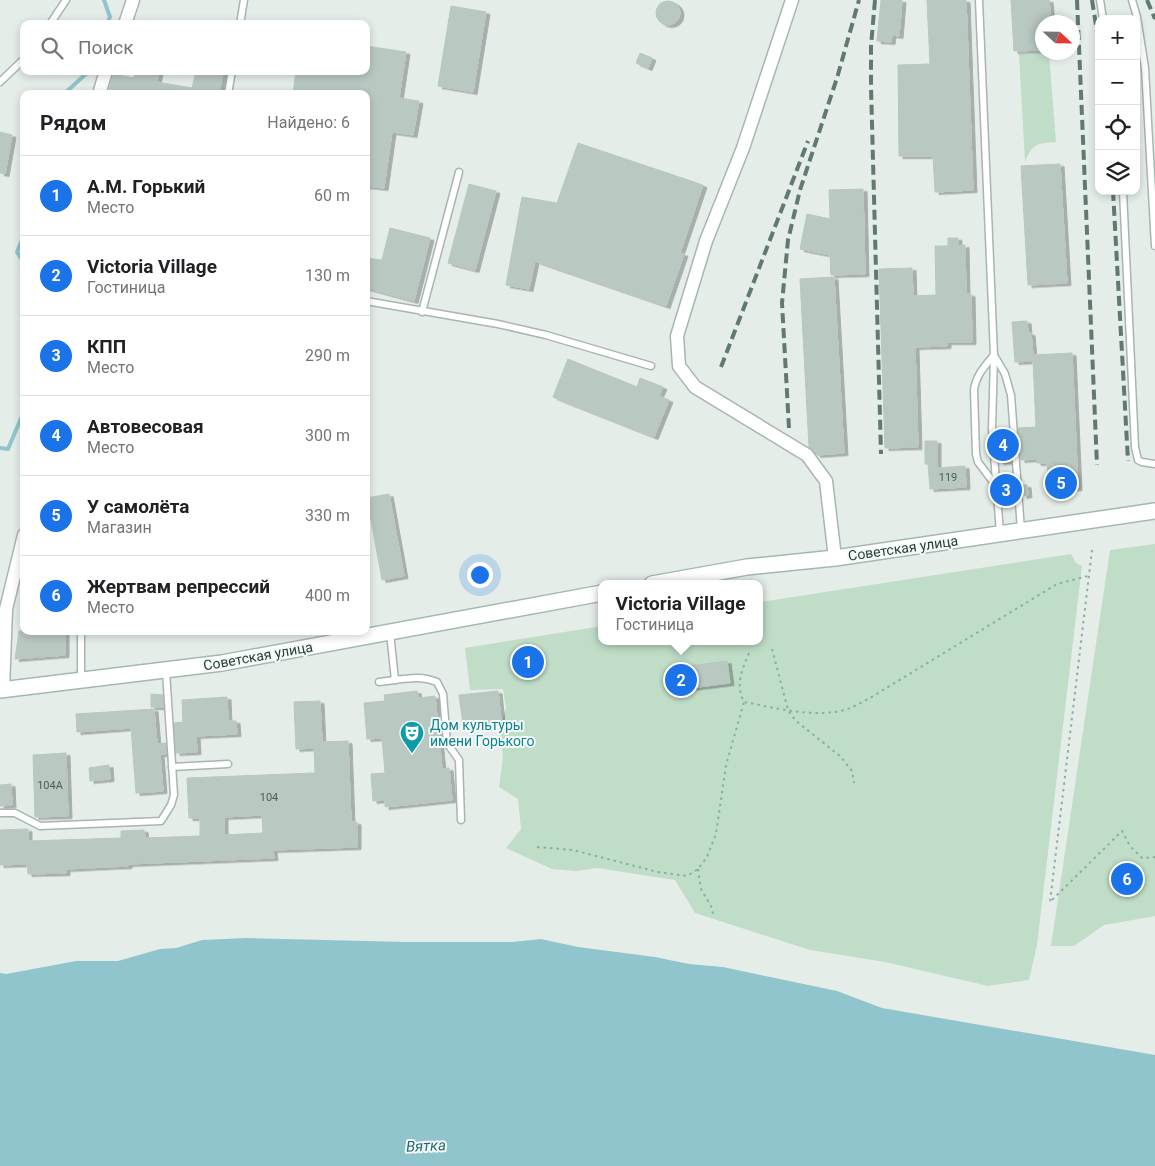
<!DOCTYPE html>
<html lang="ru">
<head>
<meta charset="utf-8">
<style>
  :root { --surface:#fff; --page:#f6f6f6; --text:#202124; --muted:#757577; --line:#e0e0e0; --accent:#1a73e8 }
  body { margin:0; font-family:Roboto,sans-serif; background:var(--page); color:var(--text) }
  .controls { position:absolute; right:15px; top:15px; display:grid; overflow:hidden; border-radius:10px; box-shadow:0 2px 8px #0003 }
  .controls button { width:45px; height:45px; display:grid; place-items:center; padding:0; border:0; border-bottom:1px solid var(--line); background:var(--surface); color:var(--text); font:25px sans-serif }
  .compass { position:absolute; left:1035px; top:15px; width:45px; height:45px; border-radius:50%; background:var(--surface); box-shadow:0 2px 8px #0003; rotate:112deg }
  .you { position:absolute; left:479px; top:574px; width:18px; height:18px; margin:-12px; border:4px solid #fff; border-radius:50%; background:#1a73e8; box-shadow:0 0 0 8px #1a73e833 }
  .badge { display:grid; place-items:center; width:32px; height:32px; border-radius:50%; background:var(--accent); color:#fff; font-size:16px; font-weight:700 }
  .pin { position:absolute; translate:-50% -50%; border:2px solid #fff; box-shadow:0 1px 5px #0006 }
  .popup { position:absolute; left:598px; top:580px; width:165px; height:65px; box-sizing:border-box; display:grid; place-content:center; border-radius:10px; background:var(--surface); filter:drop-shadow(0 1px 4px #0005); font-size:16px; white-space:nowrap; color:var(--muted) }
  .popup b { font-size:19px; color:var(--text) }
  .popup::after { content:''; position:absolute; left:50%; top:100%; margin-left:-10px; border:10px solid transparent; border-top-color:var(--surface) }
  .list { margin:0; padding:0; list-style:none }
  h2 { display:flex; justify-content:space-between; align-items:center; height:65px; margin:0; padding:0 20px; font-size:21px }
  h2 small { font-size:16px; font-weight:400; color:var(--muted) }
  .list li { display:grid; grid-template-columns:32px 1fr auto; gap:15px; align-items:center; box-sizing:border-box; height:80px; padding:0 20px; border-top:1px solid var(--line) }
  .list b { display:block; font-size:19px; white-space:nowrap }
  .list p { margin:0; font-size:16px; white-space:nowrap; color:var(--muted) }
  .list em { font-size:16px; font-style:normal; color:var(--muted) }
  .icon { flex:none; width:28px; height:28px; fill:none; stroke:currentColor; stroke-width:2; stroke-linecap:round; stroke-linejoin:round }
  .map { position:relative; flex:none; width:1155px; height:1166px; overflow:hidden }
  .search { position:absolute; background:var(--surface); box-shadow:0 2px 8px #0003; left:20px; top:20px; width:350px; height:55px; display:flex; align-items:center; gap:12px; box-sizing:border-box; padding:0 18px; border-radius:10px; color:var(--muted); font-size:19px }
  .panel { position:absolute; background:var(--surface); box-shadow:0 2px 8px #0003; left:20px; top:90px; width:350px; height:545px; border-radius:10px }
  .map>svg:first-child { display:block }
  .green { fill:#c0ddc7 }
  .water { fill:#91c5ce }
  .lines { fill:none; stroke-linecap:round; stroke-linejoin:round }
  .stream { stroke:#91c5ce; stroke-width:4 }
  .building { fill:#bac8c2; stroke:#b8c7c0; fill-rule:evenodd; filter:url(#shadow) }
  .lane-casing { stroke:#a8b5b0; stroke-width:9 }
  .street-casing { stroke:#a8b5b0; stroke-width:15 }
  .secondary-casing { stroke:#a4b8b1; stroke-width:18 }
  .path { stroke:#88afa2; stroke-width:2; stroke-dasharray:2.5 4; stroke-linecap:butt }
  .lane { stroke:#fff; stroke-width:6 }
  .street { stroke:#fff; stroke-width:12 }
  .secondary { stroke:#fff; stroke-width:15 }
  .rail { stroke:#607972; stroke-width:4; stroke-dasharray:10 5; stroke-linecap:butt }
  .labels { text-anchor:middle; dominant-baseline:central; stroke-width:4; stroke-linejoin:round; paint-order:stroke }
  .number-label { font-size:11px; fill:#4a605a }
  .street-label { font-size:14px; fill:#253e37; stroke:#f5faf8 }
  .culture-label { font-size:14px; fill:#0d838f; stroke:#f5faf8; text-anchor:start }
  .water-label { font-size:15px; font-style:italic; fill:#236977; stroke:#f5faf8 }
</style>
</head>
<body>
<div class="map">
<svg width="1155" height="1166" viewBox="0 0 1155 1166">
  <defs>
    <filter id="shadow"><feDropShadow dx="4" dy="2.5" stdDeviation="0" flood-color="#0004"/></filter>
  </defs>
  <rect width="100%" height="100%" fill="#e5ede9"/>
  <g class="green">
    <path d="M1049 53 1056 142C1037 143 1032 144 1025 162L1019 54Z"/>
    <polygon points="1155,544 1155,916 1104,925 1074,946 1051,946 1110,550"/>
    <polygon points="1071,554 1076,563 1082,566 1037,945 1029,980 988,986 885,962 810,950 695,913 675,880 597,868 576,871 552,869 506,848 521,829 518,799 499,787 503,758 500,726 506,708 503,689 470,690 465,648 602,626 602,641 760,641 760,602"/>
  </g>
  <polygon class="water" points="246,938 405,942 512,942 541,939 578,947 655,957 689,964 723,967 837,991 882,1008 1155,1055 1155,1166 0,1166 0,973 6,974 76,961 118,961 160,949 176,948 202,940"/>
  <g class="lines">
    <g class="stream">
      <polyline points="104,0 110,17 107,24"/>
      <polyline points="64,94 89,71"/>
      <polyline points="24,235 17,252 24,263"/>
      <polyline points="0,448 8,449 24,411"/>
    </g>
  </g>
  <g class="building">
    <polygon points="881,0 902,0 899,36 892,35 891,42 877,41"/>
    <polygon points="927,0 966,0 973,190 935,192 933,156 899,156 898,65 930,64"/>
    <polygon points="1011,0 1049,0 1051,22 1042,22 1042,50 1014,51"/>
    <circle cx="668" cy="13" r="12"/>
    <polygon points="451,6 486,12 473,92 438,86"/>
    <polygon points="366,46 406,52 399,98 419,101 413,135 392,132 384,188 366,186 366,94 293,94 296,71 366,71"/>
    <polygon points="640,53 652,58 648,68 636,63"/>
    <polygon points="135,71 159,71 157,82 192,88 196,71 223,71 219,94 108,94 113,74 134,78"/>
    <polygon points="0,132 12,135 5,174 0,173"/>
    <polygon points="578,143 703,185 680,253 684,254 666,306 535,261 529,289 506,285 522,197 557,203"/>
    <polygon points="1060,164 1067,283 1028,285 1021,166"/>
    <polygon points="469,184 496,191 475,270 448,263"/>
    <polygon points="863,189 865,274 831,275 830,255 800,249 807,214 830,219 829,190"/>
    <polygon points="390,228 430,238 414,301 366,288 366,258 382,260"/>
    <polygon points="948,238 958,238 958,246 965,245 966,294 971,294 972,342 947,342 947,346 915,347 918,447 885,448 879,269 912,268 913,296 936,295 935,246 948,246"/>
    <polygon points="834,277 844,453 817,455 809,447 800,279"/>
    <polygon points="1027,321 1028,333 1031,333 1033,355 1072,353 1078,488 1049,490 1047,463 1037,463 1037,459 1021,460 1018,428 1036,427 1033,361 1015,362 1012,322"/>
    <polygon points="568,359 637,387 640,378 663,387 659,396 669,400 654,437 553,397"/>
    <polygon points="1008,428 1011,461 1000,462 997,429"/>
    <polygon points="925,441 937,441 937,468 965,466 966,487 930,489 928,464 925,464"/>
    <polygon points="1023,485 1027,485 1028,495 1023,496"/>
    <polygon points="1013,486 1014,497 1002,498 1001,487"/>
    <polygon points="389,494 404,576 382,580 367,498"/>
    <polygon points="19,631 65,631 65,655 15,659"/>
    <polygon points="727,661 730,683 675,690 673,668"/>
    <polygon points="417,691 418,698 435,696 442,769 449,768 452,800 385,807 385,800 373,801 371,774 385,773 382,738 367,739 364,703 385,701 384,695"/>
    <polygon points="498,691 501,720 463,724 459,695"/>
    <polygon points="151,694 163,695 163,707 151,707"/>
    <polygon points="227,697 228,721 236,721 237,734 196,736 197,752 176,753 174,723 183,722 182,700"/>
    <path d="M320 701 322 742 348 741 351 822H357V847L273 850 274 858 128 864V866L66 869V873L28 874 27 864 0 865V830L28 829V841L121 838V831L144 830 145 838 200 836V818H189L187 778 315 773 314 748 296 749 294 702ZM262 815 263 833 224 835V817Z"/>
    <polygon points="154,709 157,744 166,743 166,754 160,754 163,791 136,793 131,728 77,732 76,714"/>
    <polygon points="66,753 68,816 35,817 33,755"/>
    <polygon points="109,765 110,779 90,781 89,768"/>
    <polygon points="11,784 12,805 0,806 0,785"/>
  </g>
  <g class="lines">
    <defs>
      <g id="lane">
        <path d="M979 0 994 355C985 366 976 375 974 390L976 454 978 462 996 486"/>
        <polyline points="1100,0 1103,19"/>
        <polyline points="1132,0 1137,17 1145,68 1155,246"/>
        <polyline points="50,24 66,0"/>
        <polyline points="240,24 244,0"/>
        <polyline points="0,82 24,59"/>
        <polyline points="228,94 232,71"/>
        <polyline points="1123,191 1135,447 1138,460 1142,462 1155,464"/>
        <polyline points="366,301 498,324 546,335 651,366"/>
        <polyline points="422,312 459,172"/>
        <polyline points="994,355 1005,374 1011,395 1021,530"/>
        <polyline points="994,356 992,429 1000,533"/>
        <polyline points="81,631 81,680"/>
        <path d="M390 633 395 680C411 678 422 676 437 682L443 694 447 743 459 760 461 820"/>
        <polyline points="379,682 395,680"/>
        <polyline points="172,767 228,764"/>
        <polyline points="0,813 15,813 40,826 161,821 171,805 174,795 166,671"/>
      </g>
      <g id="street">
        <polyline points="792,0 743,148 706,241 677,336 679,366 695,387 807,455 826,481 835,558"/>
        <polyline points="125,24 133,0"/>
        <polyline points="99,94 106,71"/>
        <polyline points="3,690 6,609 24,535"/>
      </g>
      <g id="secondary">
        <polyline points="652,584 747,567 835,558 1155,511"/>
        <polyline points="0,690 222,663 602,593"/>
      </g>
    </defs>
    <use href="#lane" class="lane-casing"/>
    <use href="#street" class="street-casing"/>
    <use href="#secondary" class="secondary-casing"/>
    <g class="path">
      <polyline points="1092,550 1050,902 1122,831 1130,846 1142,858 1155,857"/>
      <polyline points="772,649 788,710 795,720 841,757 852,771 854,783"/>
      <path d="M749 653C742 670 735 685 744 702 776 708 813 718 845 710 854 707 862 702 870 698L1057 584 1088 576"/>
      <polyline points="537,847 573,850 658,872 687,876 698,869 707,857 716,834 726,765 744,702"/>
      <polyline points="698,869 701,889 711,906 713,914"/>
    </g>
    <use href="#lane" class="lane"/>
    <use href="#street" class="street"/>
    <use href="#secondary" class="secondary"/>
    <g class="rail">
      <polyline points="875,0 871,46 871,87 881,454"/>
      <polyline points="1077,0 1097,465"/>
      <polyline points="1092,0 1099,44"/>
      <polyline points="1147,0 1155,19"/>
      <polyline points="1113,191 1128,461"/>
      <polyline points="721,367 808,141"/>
      <polyline points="789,428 782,303 788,240 800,190 837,78 859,0"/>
    </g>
  </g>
  <defs>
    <symbol id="theatre-pin" viewBox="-11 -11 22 30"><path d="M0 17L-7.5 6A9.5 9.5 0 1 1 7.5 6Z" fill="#0f9aa8" stroke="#f5faf8"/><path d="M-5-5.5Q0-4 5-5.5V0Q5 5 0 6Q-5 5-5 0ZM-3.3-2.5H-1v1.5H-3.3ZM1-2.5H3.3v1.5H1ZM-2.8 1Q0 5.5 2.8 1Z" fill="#fff"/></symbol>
  </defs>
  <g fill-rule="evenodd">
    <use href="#theatre-pin" x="398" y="719" width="28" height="38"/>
  </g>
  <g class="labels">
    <g class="number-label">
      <text x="948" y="477">119</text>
      <text x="50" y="785">104А</text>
      <text x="269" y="797">104</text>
    </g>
    <g class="street-label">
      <text transform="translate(903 548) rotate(-8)">Советская улица</text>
      <text transform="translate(258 656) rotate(-10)">Советская улица</text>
    </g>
    <g class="culture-label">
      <text x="430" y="725">Дом культуры<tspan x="430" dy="16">имени Горького</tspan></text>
    </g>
    <g class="water-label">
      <text transform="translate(426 1146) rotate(-2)">Вятка</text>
    </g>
  </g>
</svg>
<div class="controls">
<button>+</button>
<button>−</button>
<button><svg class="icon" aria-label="locate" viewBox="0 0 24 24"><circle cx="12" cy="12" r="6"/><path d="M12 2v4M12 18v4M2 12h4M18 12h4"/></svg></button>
<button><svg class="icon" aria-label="layers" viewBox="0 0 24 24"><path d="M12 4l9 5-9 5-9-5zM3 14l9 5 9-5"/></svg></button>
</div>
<svg class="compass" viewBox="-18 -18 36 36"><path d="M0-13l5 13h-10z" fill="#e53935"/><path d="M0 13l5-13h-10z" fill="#757577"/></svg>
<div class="you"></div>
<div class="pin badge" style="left:528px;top:662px">1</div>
<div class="pin badge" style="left:681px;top:680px">2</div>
<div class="popup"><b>Victoria Village</b>Гостиница</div>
<div class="pin badge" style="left:1006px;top:490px">3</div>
<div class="pin badge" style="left:1003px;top:445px">4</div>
<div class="pin badge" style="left:1061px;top:483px">5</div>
<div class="pin badge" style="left:1127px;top:879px">6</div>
<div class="search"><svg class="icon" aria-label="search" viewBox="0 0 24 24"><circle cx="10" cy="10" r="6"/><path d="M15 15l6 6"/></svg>Поиск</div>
<section class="panel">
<h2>Рядом<small>Найдено: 6</small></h2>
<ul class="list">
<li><span class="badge">1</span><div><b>А.М. Горький</b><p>Место</p></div><em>60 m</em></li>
<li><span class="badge">2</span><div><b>Victoria Village</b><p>Гостиница</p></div><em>130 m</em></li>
<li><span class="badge">3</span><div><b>КПП</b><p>Место</p></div><em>290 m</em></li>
<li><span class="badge">4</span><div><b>Автовесовая</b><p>Место</p></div><em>300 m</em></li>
<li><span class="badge">5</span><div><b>У самолёта</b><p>Магазин</p></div><em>330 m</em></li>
<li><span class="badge">6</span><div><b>Жертвам репрессий</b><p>Место</p></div><em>400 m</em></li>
</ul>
</section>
</div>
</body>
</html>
